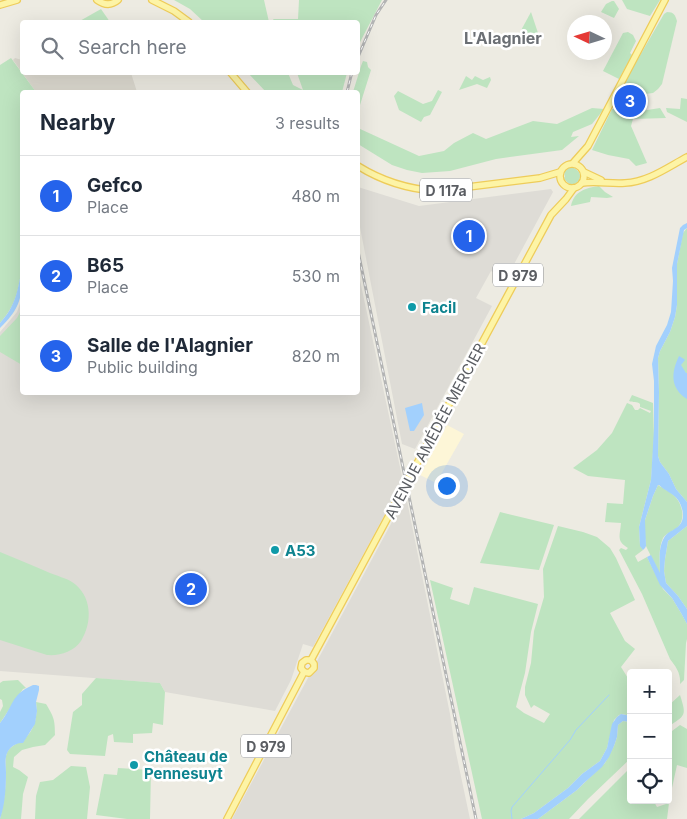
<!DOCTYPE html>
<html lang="en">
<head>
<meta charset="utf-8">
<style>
  :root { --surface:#fff; --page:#f6f6f7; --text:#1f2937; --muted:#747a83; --line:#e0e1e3; --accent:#2563eb }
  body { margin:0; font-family:Inter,sans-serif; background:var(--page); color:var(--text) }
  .controls { position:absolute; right:15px; bottom:15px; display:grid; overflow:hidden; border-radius:5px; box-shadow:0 5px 20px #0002 }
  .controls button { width:45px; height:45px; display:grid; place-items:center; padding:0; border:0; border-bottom:1px solid var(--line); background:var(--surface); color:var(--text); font:25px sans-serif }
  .compass { position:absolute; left:567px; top:15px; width:45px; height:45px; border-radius:50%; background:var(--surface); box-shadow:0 5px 20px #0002; rotate:274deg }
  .you { position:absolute; left:446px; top:485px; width:18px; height:18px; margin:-12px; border:4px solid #fff; border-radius:50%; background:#1a73e8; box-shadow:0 0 0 8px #1a73e833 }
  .badge { display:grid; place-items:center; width:32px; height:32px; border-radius:50%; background:var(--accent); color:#fff; font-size:16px; font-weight:700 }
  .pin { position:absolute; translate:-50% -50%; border:2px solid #fff; box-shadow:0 1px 5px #0006 }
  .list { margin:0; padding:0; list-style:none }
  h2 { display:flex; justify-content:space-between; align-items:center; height:65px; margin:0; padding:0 20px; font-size:21px }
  h2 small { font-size:16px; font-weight:400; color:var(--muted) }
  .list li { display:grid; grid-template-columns:32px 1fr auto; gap:15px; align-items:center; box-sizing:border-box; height:80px; padding:0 20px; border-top:1px solid var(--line) }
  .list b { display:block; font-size:19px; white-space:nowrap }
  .list p { margin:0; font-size:16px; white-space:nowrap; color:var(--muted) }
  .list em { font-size:16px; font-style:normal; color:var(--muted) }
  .icon { flex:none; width:28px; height:28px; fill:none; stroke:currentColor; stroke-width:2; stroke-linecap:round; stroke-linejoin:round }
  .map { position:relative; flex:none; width:687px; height:819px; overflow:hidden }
  .search { position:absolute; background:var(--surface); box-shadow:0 5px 20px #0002; left:20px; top:20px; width:340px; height:55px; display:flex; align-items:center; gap:12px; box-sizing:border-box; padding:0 18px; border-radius:5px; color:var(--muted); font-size:19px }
  .panel { position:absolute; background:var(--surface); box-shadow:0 5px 20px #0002; left:20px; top:90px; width:340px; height:305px; border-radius:5px }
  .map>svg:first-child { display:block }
  .commercial { fill:#fdf6d7 }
  .industrial { fill:#dedcd6 }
  .education { fill:#dddad0 }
  .green { fill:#bee4c0 }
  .water { fill:#a2d0fd }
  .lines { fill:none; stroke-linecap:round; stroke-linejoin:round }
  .stream { stroke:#a2d0fd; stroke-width:1 }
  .primary-casing { stroke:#eecc5a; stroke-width:8 }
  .primary { stroke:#fdf4a6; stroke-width:5.5 }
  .rail-casing { stroke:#b3b4b4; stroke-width:3 }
  .rail { stroke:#fff; stroke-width:1; stroke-dasharray:4; stroke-linecap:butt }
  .culture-dot { fill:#0f9aa8; stroke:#fff; stroke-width:2 }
  .labels { text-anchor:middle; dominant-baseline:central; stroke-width:5; stroke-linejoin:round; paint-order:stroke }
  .shield { fill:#fff; stroke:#8c8e91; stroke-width:1 }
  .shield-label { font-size:14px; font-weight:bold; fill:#5a5d62 }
  .culture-label { font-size:15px; font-weight:bold; fill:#0d838f; stroke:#fff; text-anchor:start }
  .street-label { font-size:15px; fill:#5a5d62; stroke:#fff }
  .neighbourhood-label { font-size:16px; font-weight:bold; fill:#6b6f74; stroke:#fff }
</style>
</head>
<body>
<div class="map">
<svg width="687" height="819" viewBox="0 0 687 819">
  <rect width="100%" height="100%" fill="#edebe2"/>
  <polygon class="commercial" points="447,425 464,434 436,483 420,475"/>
  <g class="industrial">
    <polygon points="358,187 419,206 551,189 553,192 506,279 491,271 476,298 492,306 415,449 402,444 358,217"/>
    <polygon points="358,271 403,481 313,647 303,644 291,680 275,711 165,692 160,683 0,671 0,332 17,312 22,298 22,392 358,392"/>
    <polygon points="406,496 450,714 455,748 470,819 232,819"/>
  </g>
  <polygon class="education" points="15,58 22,60 22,72 131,73 137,92 36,92 13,60"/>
  <g class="green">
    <polygon points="174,0 264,0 269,22 204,22 190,9"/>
    <polygon points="299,0 382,0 358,46 358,22 275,22 273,19 298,19"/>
    <polygon points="622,0 660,0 650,16 627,9"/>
    <polygon points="612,1 614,1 619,9 614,18 601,12 606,4"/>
    <polygon points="101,9 110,22 78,22"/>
    <polygon points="531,12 540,39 538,44 519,34"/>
    <path d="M667 12C674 12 675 15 677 21L662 84 658 89 653 93 645 94 624 83 664 14Z"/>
    <polygon points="628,32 633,35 636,41 630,53 632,55 619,79 603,71 623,33"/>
    <path d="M11 58 36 92H22V267C18 290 17 304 0 323V65Z"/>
    <polygon points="363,61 367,62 368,67 371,70 360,105 358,105 358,92 353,92 361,66"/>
    <polygon points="248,73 288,73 293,85 303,90 297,73 347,73 342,92 266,92"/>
    <polygon points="466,76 472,80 475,76 483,80 490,77 491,80 487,88 477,84 459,90"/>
    <polygon points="438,90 442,92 430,115 424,117 421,122 399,110 394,96 398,91 423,104 432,101"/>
    <polygon points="681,98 687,99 687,122 667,112 666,108 680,109"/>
    <polygon points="592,108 604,109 592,124 573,132 571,137 579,136 562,150 496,159 450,171 422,173 407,170 392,165 358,144 358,128 419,156 444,151 454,143 473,133 486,139 533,121 557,124"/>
    <polygon points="660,108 666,118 633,119 631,126 647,163 636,166 629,159 608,155 592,150 612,109 641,111"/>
    <path d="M570 167C591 171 574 196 564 178L565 177 564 172Z"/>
    <path d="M599 186 605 192 613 197 607 198 591 197 590 202 571 206C574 191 586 188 599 186Z"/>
    <polygon points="687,228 687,502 676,489 669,474 660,462 658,456 659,392 658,358 660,351 670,332 675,317 677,305 677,264 683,233"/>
    <polygon points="22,308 22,365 0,352 0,336 17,318"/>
    <path d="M632 395 653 403 654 438 651 480 639 527 640 545 643 550 635 556 638 562 647 557 663 589 672 598 681 613 687 624V639L686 643 684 680 680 684C681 673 676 667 670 659L642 594 619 550 621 548 626 550 628 548C616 541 620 536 621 523L605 522 607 503 623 504 625 480 588 476 573 468 597 450 612 433 627 403 632 405 635 410H638L640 408 650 413 651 411 640 407V404C637 401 633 403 629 401Z"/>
    <path d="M658 485C661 487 667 490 671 493 681 500 687 517 678 527 673 532 667 532 663 538 658 549 660 562 660 573H659L646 546 645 537V520L653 496Z"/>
    <polygon points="500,512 554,525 539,570 480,563"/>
    <polygon points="558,526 583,532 597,537 610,548 616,558 635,600 610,613 625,641 635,649 621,667 631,683 631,716 622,714 619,715 614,720 607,748 600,761 582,774 568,788 534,813 521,819 482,819 430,580 453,588 450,599 469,605 474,587 538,604 531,632 525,673 516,707 524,713 544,723 550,714 534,705 531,708 525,695 525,687 531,663 534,631 544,597 543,569"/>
    <polygon points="687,526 687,609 678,596 666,583 664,571 665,559 668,541"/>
    <path d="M0 552C17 559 34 566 50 573 57 576 66 578 72 582 92 595 93 622 81 641 73 652 60 656 47 655L0 640Z"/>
    <polygon points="96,678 160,683 165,692 163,725 153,723 152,733 133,734 133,743 114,742 113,734 108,736 105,756 70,754 67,750 73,712 82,705 82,694"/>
    <polygon points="18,680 26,688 23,689 0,723 0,712 3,706 2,700 0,699 0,683 3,681"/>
    <path d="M680 695C687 717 685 715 668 727V706Z"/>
    <path d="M36 702 46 704C54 717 55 720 55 735L45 745 33 747 22 750 14 757 13 767 19 770 28 777 23 794 21 819H0C4 803 6 788 6 772 6 767 5 761 6 756 8 746 18 744 25 738 35 730 38 714 36 702Z"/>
    <polygon points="623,721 631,722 631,758 588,799 569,819 538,819 577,790 605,763 614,746 617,737 618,725"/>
    <polygon points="680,725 687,729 687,768 677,765 672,788 668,788 668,734"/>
    <polygon points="71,766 86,767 90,787 87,819 35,819 36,796 40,782 53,780"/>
    <polygon points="631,767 631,800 653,800 657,807 669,803 667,819 579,819"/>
    <polygon points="118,768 151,770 150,819 127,819 96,815 104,774 117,775"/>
  </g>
  <g class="water">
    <path d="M687 223V228L684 230 683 235 677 264V305L675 317 670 332 660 351 658 358 659 392 658 456 660 462 669 474 676 489 687 502V526L668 541 665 559 664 571 666 583 678 596 687 609V624L681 613 672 598 660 585 647 557 651 555 660 573C660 561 658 548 664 538 667 532 671 532 676 528 686 522 684 509 678 500 673 493 665 491 659 485H658L653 496 645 520 646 546 645 548 643 550 640 546 639 527 651 480 654 428V381L652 364 656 346 667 325 671 312 673 281 672 268 680 228 683 225Z"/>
    <path d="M22 267C23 295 21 308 0 328V323C16 306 18 289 22 267Z"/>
    <path d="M679 356 684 359 685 360 681 365 686 373H687V399C670 388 671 373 679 356Z"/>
    <polygon points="422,403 424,415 414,431 410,431 405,408"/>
    <path d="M33 685H36L39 686V690L36 702 37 711 35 724 23 743C15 742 7 749 6 757 5 761 6 767 6 772 6 788 5 805 0 819V723C14 706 10 695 33 685Z"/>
    <polygon points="621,714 631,716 631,722 623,721 618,725 617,737 614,746 609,757 602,767 584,783 577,790 538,819 521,819 534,813 568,788 582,774 600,761 607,748 612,724 617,717"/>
  </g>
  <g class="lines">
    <polyline class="stream" points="512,819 511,811 512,807 570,740 576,730 609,695"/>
    <defs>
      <g id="primary">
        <path d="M97 0C104 5 111 6 118 0"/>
        <polyline points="152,0 174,11 189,22"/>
        <polyline points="0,5 17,0"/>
        <polyline points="230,72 247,92"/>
        <polyline points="573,163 588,146 665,0"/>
        <circle cx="572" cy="176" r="12"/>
        <path d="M358 166C382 181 407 189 436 191L540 178 560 172"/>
        <polyline points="584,172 601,180"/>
        <path d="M582 183C596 181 611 184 625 183 648 182 668 167 687 157"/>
        <polyline points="311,660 551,215 566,199 574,188"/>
        <polyline points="304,672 301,668 302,663 306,660 311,660"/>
        <polyline points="304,672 309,673 314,668 314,664 311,660"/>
        <polyline points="227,819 304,672"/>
      </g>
    </defs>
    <use href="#primary" class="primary-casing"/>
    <use href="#primary" class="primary"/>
    <defs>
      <g id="rail">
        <polyline points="358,57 376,15 386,0"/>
        <polyline points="347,92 352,72"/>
        <polyline points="358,251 476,819"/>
      </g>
    </defs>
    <use href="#rail" class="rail-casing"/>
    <use href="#rail" class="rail"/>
  </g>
  <g class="culture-dot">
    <circle cx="412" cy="307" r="5"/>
    <circle cx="275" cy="550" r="5"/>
    <circle cx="134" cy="765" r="5"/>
  </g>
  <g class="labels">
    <g class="shield">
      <rect x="420" y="178.5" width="52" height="23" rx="4"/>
      <rect x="493" y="263.5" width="50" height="23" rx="4"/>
      <rect x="241" y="734.5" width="50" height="23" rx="4"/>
    </g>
    <g class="shield-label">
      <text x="446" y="190">D 117a</text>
      <text x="518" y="275">D 979</text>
      <text x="266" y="746">D 979</text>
    </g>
    <g class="culture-label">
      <text x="422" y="307">Facil</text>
      <text x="285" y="550">A53</text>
      <text x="144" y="756">Château de<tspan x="144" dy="17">Pennesuyt</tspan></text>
    </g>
    <g class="street-label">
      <text transform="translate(435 431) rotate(-62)">AVENUE AMÉDÉE MERCIER</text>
    </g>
    <g class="neighbourhood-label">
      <text x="503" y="38">L'Alagnier</text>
    </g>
  </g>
</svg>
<div class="controls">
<button>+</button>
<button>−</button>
<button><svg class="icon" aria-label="locate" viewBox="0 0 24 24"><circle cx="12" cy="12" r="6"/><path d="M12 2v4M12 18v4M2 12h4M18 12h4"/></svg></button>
</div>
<svg class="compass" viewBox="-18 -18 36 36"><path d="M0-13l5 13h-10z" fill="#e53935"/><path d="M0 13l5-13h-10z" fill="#747a83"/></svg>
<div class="you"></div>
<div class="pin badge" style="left:469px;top:236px">1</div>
<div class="pin badge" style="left:191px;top:589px">2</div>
<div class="pin badge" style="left:630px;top:101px">3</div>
<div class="search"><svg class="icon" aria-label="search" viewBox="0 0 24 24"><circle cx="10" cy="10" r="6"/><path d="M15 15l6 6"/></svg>Search here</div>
<section class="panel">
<h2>Nearby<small>3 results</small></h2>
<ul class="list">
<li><span class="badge">1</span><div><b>Gefco</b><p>Place</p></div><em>480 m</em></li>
<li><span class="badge">2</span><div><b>B65</b><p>Place</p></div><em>530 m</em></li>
<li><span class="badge">3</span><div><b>Salle de l'Alagnier</b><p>Public building</p></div><em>820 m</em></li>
</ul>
</section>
</div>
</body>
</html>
